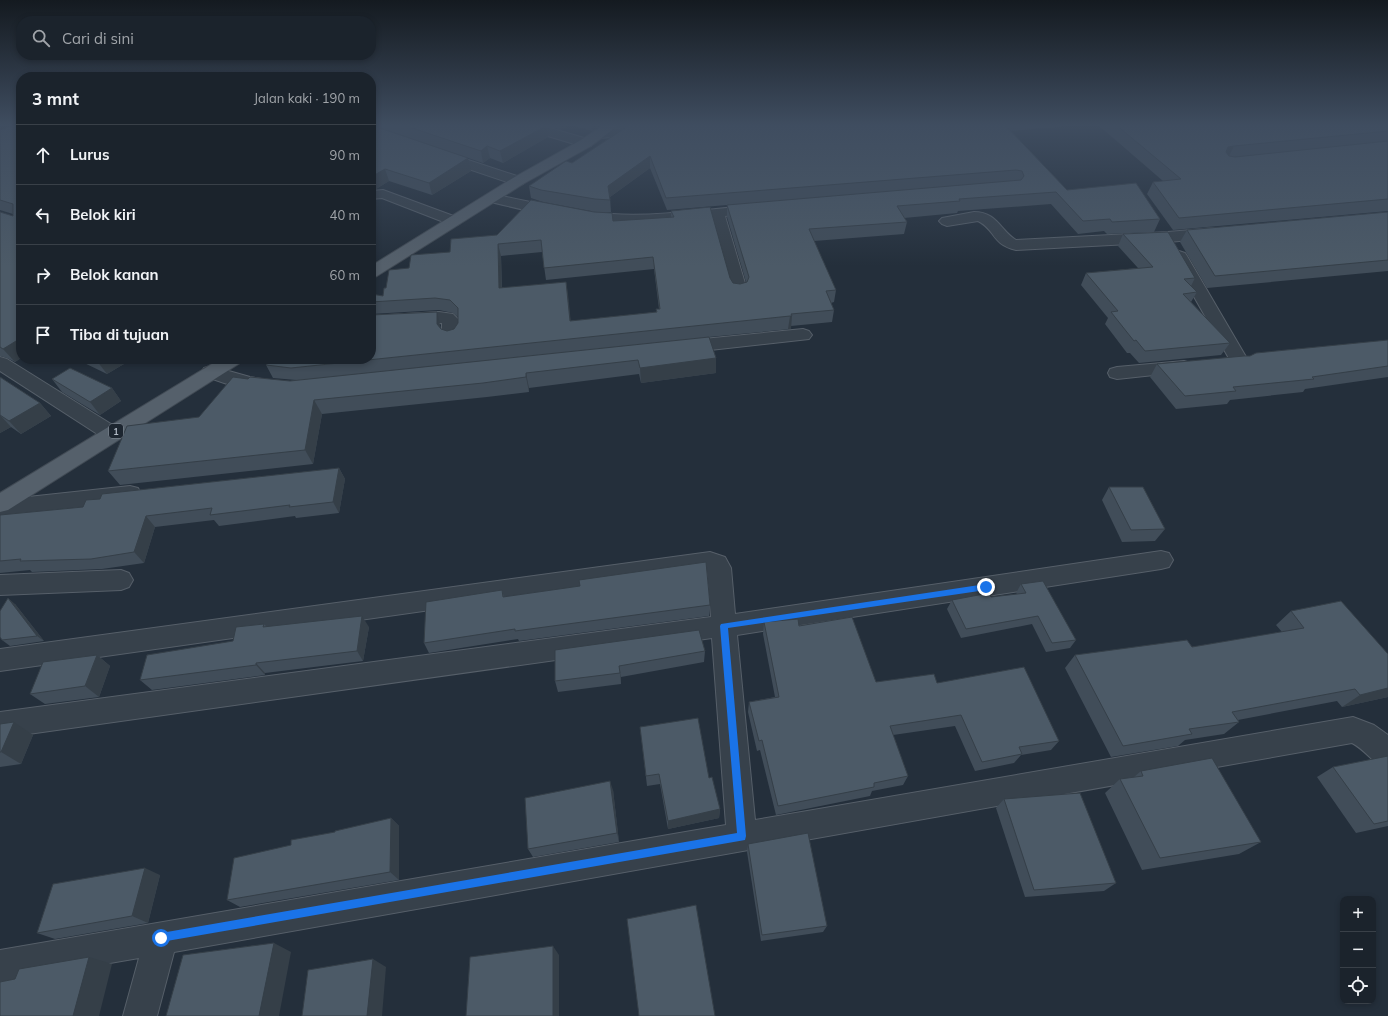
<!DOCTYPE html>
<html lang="id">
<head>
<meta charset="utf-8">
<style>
  :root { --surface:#1b232c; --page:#242b34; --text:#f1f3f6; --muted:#a0a4a9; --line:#394048 }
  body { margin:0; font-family:Mulish,sans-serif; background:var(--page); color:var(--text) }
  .controls { position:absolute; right:12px; bottom:12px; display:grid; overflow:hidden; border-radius:8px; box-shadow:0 2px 6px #0003 }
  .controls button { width:36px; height:36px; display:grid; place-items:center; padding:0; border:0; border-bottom:1px solid var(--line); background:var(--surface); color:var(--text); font:20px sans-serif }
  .stop { position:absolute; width:12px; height:12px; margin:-9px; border:3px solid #1a73e8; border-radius:50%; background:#fff }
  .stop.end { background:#1a73e8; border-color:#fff; box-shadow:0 1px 4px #0008 }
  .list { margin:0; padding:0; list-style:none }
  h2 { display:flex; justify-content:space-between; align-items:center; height:52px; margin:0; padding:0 16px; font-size:17px }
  h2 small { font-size:13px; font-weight:400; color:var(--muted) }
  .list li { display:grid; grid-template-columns:26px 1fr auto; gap:12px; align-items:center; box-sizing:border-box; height:60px; padding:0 16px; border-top:1px solid var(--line) }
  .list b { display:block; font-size:15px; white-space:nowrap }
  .list em { font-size:13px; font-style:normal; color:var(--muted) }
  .icon { flex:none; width:22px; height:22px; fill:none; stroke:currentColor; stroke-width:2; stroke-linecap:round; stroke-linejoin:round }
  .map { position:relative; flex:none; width:1388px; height:1016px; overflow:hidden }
  .search { position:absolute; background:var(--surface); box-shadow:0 2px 6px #0003; left:16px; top:16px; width:360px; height:44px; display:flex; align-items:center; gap:10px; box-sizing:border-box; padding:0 14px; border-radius:16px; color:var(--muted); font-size:15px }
  .panel { position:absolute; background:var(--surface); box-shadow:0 2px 6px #0003; left:16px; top:72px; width:360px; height:292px; border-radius:16px }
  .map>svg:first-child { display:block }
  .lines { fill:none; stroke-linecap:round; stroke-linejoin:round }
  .street-casing { stroke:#565f69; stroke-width:2 }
  .primary-casing { stroke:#414a54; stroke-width:2 }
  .street { fill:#37414b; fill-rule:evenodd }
  .primary { fill:#55606b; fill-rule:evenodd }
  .wall { fill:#414d59; fill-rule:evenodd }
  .shaded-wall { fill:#353f48 }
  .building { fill:#4c5a67; stroke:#353f48; fill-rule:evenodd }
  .route { fill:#1a73e8 }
  .labels { text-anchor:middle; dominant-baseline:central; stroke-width:4; stroke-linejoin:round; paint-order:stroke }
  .shield { fill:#1d2630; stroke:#868f9a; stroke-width:1 }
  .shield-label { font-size:9px; font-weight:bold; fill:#b3bcc7 }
</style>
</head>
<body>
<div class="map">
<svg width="1388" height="1016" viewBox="0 0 1388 1016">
  <rect width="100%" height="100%" fill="#242f3b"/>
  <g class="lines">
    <defs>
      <g id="street">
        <polygon points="517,124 536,124 591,140 593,143 591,146 581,146 518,127"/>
        <polygon points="648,127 653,128 654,131 653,134 599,138 594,137 592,134 594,131 599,130"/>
        <polygon points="441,151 523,178 525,181 523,184 518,185 513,184 436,158 434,155 436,152"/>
        <polygon points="383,190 459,218 462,221 459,224 454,226 382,198 371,199 371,191"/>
        <path d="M492 194C532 202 571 212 612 214 657 217 711 209 757 205L762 206 764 209 762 212 725 216 747 290 745 294 739 295 733 294 731 290 711 218C678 220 646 225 613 224 571 222 528 211 487 201L485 198 487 195Z"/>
        <path d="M974 212C997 212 1000 230 1016 240L1168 232 1214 228 1219 230 1222 233 1219 236 1214 238 1168 242 1016 250C991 244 996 230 978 221L947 226 942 224 939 221 942 218Z"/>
        <polygon points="1179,251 1185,253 1187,256 1249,362 1247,366 1240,368 1233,366 1231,362 1171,256 1173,253"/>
        <polygon points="439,312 453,314 460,321 460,336 457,340 451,342 445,340 442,336 442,323 371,326 371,316"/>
        <polygon points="803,329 809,331 812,335 809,339 683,353 677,351 674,347 677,343 683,341"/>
        <polygon points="0,357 7,359 119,429 122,434 119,439 112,441 105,439 0,371"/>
        <polygon points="1184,361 1191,363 1193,367 1191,371 1117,379 1110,377 1108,373 1110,369 1117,367"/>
        <path d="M211 366 250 377 268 380 271 384 268 388C248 394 223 382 204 376L202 372 204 368Z"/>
        <polygon points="130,486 138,488 141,494 138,500 130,502 0,516 0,500"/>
        <path d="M1161 551 1169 553 1173 560 1169 567 1161 569 737 635 755 820 1353 717 1374 725 1388 735V770C1373 764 1367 751 1352 743L174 952 157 1016H123L139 958 0 982V950L726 825 712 638 0 738V712L711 617 707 571 0 671V649L710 552 725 557 731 568 735 614Z"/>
        <polygon points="121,570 129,573 133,580 129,587 121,590 0,595 0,575"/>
      </g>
      <g id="primary">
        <polygon points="605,124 620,124 591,146 523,184 377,276 371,278 371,266 513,178 581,140"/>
        <polygon points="220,359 242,359 240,363 8,510 0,512 0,493"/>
      </g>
    </defs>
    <use href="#street" class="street-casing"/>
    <use href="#primary" class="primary-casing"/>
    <use href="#street" class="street"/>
    <use href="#primary" class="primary"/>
  </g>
  <g class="wall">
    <polygon points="21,124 21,358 15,362 7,358 0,356 0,212 13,216 13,214 0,210 0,130"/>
    <polygon points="371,124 540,124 548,137 503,163 490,158 483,163 378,127 471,171 432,195 389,181 376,189 371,190"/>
    <polygon points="541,124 603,124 593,131 570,125 561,130"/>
    <path d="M618 124H1094L1011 131 1067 190 1160 219 1154 232 1107 234 1104 231 1078 234 1051 204 958 211 957 213 904 218 907 222 904 234 814 241 836 290 834 302 831 303 834 310 832 322 791 326V329L709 337 716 358V373L641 383 639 374 529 388V392L487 397 322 414 313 464 120 485 108 471 199 417 248 379 290 381 296 380 273 378 266 365 371 359 440 325 441 329 447 331 454 329 458 323V317L453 313 439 310 371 314V294L383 296 386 288 409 268 497 235 613 221 671 218V211L730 278 733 283 740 284 746 282 727 217V205L667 210 650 168 610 197 611 212H596L543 202 531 198 529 186 572 163 620 131V127H618ZM542 252 546 280 654 269 659 309H656V312L570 321 566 282 502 288 501 256Z"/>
    <polygon points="1097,124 1388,124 1388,211 1173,230 1147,194 1153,182 1163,181"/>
    <polygon points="1388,212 1388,271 1207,288 1180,242 1187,230"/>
    <polygon points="1123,234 1195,278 1191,286 1197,292 1191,302 1230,343 1221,355 1139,363 1130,353 1127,353 1105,324 1108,318 1081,285 1086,273 1138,268 1118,246"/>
    <polygon points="1388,340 1388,377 1305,389 1303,392 1230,400 1227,404 1176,409 1150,377 1157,364 1250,356"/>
    <polygon points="76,359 128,359 129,361 107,374"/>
    <polygon points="0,377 40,403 51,416 21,434 11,427 0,433"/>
    <polygon points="52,379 112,388 121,401 100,415 62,392"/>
    <polygon points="339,468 345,479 339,513 296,518 295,516 219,526 214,520 155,527 144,563 102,569 32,572 30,570 0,573 0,515 83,507"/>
    <polygon points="1109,487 1165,529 1155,541 1122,542 1102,500"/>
    <polygon points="1021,584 1076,640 1070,648 1046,652 1032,624 961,638 947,609 952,600 991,597 1017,594 1016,593"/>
    <polygon points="580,586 710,605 709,616 519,641 518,639 429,653 424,643 502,590 504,597"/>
    <polygon points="15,604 44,641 10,646 2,640"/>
    <polygon points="1291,611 1388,697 1342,707 1337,701 1238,720 1239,722 1224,734 1185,740 1178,746 1111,757 1065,668 1075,655 1192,647 1282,632 1276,625"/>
    <polygon points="764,622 799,626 876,682 937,683 1059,741 1051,750 1021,755 1014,763 975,771 955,726 893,735 908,776 903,785 872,791 870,796 776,815 760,750 757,751 748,712 749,702 775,697 763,634"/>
    <polygon points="264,624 267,627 369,627 363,661 265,673 265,675 152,690 140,680 233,641"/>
    <polygon points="555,650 705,651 704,662 621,677 621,684 558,692 555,681"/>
    <polygon points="97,655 110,666 99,697 45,704 30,694"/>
    <polygon points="0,724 33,735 21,764 0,767"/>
    <polygon points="640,727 709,778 720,809 719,818 668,829 660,784 647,786"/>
    <polygon points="1388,756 1388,826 1356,833 1317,777 1333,767"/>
    <polygon points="1141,771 1261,842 1239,854 1142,870 1105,793 1120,779 1134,777"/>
    <polygon points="613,790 619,842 533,857 528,849"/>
    <polygon points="1004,799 1116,883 1104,891 1025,897 996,808"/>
    <polygon points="391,818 399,826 399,880 240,907 227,900 291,845 335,832"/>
    <polygon points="748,844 827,926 823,932 761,941 747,852"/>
    <polygon points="160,875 148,923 55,939 37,933"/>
  </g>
  <g class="shaded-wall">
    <polygon points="560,124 570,124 570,125 561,130"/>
    <polygon points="592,124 603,124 593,131"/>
    <polygon points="546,126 548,137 503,163 500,151"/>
    <polygon points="487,146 490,158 483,163 481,151"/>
    <polygon points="1234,146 1228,158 1222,159 1228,147"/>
    <polygon points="650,156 650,168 610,197 608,186"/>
    <polygon points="468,158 471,171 432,195 429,183"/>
    <polygon points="385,169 389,181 376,189 371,190 371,177"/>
    <polygon points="498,244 501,256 502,301 499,288"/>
    <polygon points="566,282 568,294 572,333 570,321"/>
    <polygon points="437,312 440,325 441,337 437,324"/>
    <polygon points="790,316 792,316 791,329 788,329"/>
    <polygon points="21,338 21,358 15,362 3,349"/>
    <polygon points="716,358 716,373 641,383 640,368"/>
    <polygon points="101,359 128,359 129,361 107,374 97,361"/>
    <polygon points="526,373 529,388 529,392 526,377"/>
    <polygon points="112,388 121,401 100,415 90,402"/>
    <polygon points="314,400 322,414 313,464 305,450"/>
    <polygon points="40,403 51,416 21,434 9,421"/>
    <polygon points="0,415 11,427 0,433"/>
    <polygon points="339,468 345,479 339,513 333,502"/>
    <polygon points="146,516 155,527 144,563 134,552"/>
    <polygon points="8,598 15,604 44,641 37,636"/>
    <polygon points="362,616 369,627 363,661 357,651"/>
    <polygon points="97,655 110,666 99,697 85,686"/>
    <polygon points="256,663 265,673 265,675 256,665"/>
    <polygon points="619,666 621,677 621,684 620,673"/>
    <polygon points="1388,688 1388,697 1342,707 1360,695"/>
    <polygon points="14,722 33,735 21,764 1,752"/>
    <polygon points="610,781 613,790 619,842 617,833"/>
    <polygon points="720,809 719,818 668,829 668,821"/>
    <polygon points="391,818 399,826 399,880 390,872"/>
    <polygon points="145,868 160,875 148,923 132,916"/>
    <polygon points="274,943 291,952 279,1016 259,1016"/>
    <polygon points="553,946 559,955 559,1016 553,1016"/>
    <polygon points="89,957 112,964 99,1016 73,1016"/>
    <polygon points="373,959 386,967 382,1016 367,1016"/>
  </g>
  <g class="building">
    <polygon points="17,124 21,124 21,338 3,349 0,347 0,212 13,216 13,204 0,200 0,130"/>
    <polygon points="400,124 540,124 546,126 500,151 487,146 481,151"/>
    <path d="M655 124H747L749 125V124H1004L1067 190 1136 183 1160 219 1112 222 1110 219 1083 221 1056 192 959 199 960 201 897 206 907 222 809 229 836 290 826 291 834 310 791 314 792 316H790L291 368 266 365 273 359H371V315L437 312V324L441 329 447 331 454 329 458 323V308L450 300 435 298 371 302V294L383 296 384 288H386L389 270 409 268 411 255 450 252 451 239 497 235 531 200 594 212 612 213 613 221 674 217 671 211 710 207 730 278 733 283 740 284 747 282 749 277 727 205 1021 180 1024 176 1022 171 1016 170 666 198 650 156 608 186 610 200 595 199 541 190 529 186 566 161 572 163 625 128 620 126ZM541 240 544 268 653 257 660 309H656L657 312 570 321 566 282 499 288 498 244Z"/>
    <polygon points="1115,124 1388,124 1388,131 1234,146 1228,147 1226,152 1229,156 1235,157 1388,141 1388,199 1179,218 1153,182 1181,179"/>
    <polygon points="371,125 468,158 429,183 385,169 371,177"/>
    <polygon points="1388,212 1388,260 1215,276 1187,230"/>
    <polygon points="1168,232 1195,278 1184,279 1197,292 1183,294 1230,343 1145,351 1136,340 1134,341 1111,312 1118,311 1086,273 1153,267 1123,234"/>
    <polygon points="709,337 716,358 640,368 638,360 526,373 526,377 483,383 314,400 305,450 108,471 127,426 199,417 233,377 248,379 250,377 290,381"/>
    <polygon points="1388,340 1388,366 1312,377 1314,379 1233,387 1236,391 1185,396 1157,364 1244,356 1250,356 1256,353"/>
    <polygon points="92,359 101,359 97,361"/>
    <polygon points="70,368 112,388 90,402 52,379"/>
    <polygon points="0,377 40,403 9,421 0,415"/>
    <polygon points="339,468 333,502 289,507 290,505 210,515 212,508 146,516 134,552 91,559 20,561 21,559 0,561 0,515 83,507 86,500 100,499 102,494"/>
    <polygon points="1109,487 1143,487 1165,529 1131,530"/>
    <polygon points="706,562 710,605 515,631 515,629 424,643 426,602 502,590 503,597 580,586 579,580"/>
    <polygon points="1043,581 1076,640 1052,643 1038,616 966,629 952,600 989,593 991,597 1026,593 1021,584"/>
    <polygon points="8,598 37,636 2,640 0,637 0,611"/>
    <polygon points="1341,601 1388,654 1388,688 1360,695 1355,689 1232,712 1239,722 1189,729 1192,734 1123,746 1075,655 1187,640 1192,647 1304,628 1291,611"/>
    <polygon points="362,616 357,651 256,663 256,665 140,680 147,655 233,641 236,627 264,624 263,627"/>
    <polygon points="852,617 876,682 934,674 937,683 1024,667 1059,741 1019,747 1022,754 982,762 961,715 890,726 908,776 874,783 874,787 778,806 762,740 759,741 749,702 779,697 764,622 798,619 799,626"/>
    <polygon points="699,630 705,651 619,666 620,673 555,681 555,650"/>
    <polygon points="97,655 85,686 30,694 43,662"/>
    <polygon points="698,718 709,778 712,777 720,809 668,821 659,774 646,776 640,727"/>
    <polygon points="14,722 1,752 0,752 0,724"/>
    <polygon points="1388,756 1388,821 1374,824 1333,767"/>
    <polygon points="1212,758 1261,842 1160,858 1120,779 1143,776 1141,771"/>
    <polygon points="610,781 617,833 528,849 525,798"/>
    <polygon points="1080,793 1116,883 1034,890 1004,799"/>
    <polygon points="391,818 390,872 227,900 234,858 291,845 291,840 335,832 335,831"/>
    <polygon points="808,833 827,926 762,935 748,844"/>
    <polygon points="145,868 132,916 37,933 53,884"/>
    <polygon points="696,905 715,1016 639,1016 627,919"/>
    <polygon points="274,943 259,1016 166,1016 183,955"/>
    <polygon points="553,946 553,1016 466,1016 470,957"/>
    <polygon points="89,957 73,1016 0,1016 0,982 15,979 19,969"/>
    <polygon points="373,959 367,1016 302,1016 308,970"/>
  </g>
  <linearGradient id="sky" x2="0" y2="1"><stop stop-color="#141a20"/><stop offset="0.47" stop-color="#3f4d60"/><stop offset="1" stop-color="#3f4d60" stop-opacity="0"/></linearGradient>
  <rect width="1388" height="266" fill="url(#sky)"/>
  <polygon class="route" points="986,584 989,587 986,590 728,628 746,836 745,840 161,942 158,941 157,938 158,934 161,933 737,833 720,626 721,624"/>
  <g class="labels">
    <rect class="shield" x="109" y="424" width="14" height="14" rx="3"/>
    <g class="shield-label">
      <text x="116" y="431">1</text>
    </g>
  </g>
</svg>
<div class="controls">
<button>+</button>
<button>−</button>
<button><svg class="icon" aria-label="locate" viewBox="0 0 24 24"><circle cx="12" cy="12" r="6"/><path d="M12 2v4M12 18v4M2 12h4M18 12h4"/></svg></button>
</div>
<div class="stop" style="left:161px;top:938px"></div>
<div class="stop end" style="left:986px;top:587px"></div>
<div class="search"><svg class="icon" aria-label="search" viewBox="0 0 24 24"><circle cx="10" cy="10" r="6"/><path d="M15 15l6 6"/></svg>Cari di sini</div>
<section class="panel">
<h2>3 mnt<small>Jalan kaki · 190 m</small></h2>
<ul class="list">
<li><svg class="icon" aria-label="ahead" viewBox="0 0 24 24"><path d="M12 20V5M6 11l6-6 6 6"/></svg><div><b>Lurus</b></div><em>90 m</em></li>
<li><svg class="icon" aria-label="left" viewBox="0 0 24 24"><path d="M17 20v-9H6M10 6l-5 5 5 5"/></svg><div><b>Belok kiri</b></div><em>40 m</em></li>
<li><svg class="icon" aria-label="right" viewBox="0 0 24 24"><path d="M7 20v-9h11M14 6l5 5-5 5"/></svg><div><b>Belok kanan</b></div><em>60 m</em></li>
<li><svg class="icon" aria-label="arrive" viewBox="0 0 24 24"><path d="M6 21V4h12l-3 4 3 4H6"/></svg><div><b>Tiba di tujuan</b></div></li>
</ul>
</section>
</div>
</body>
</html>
